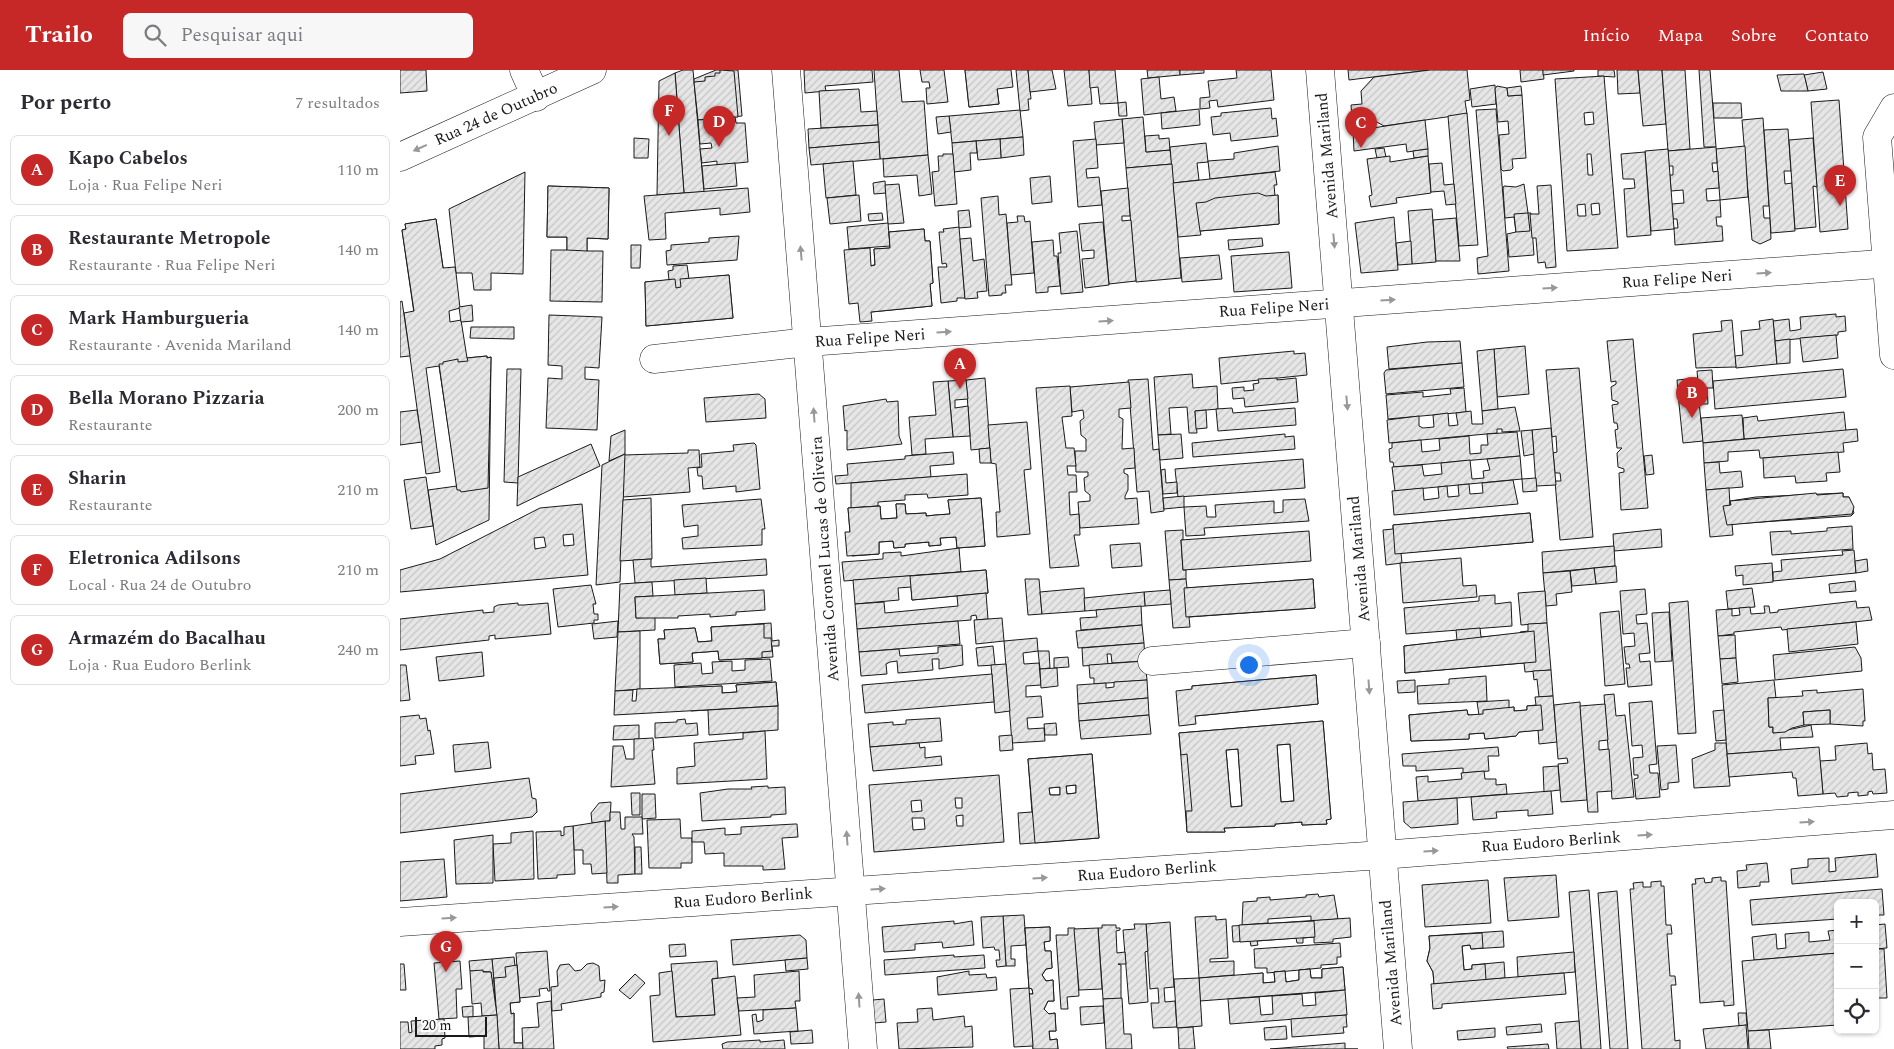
<!DOCTYPE html>
<html lang="pt">
<head>
<meta charset="utf-8">
<style>
  :root { --surface:#fff; --page:#f7f7f7; --text:#2b2b33; --muted:#7c7c81; --line:#e1e1e2; --accent:#c62828 }
  body { margin:0; font-family:Spectral,serif; background:var(--page); color:var(--text) }
  .controls { position:absolute; right:15px; bottom:15px; display:grid; overflow:hidden; border-radius:8px; box-shadow:0 1px 4px #0004 }
  .controls button { width:45px; height:45px; display:grid; place-items:center; padding:0; border:0; border-bottom:1px solid var(--line); background:var(--surface); color:var(--text); font:25px sans-serif }
  .scale { position:absolute; left:15px; bottom:12px; width:72px; box-sizing:border-box; padding-left:5px; border:2px solid #1a1a1a; border-top:0; font-size:14px; line-height:18px; white-space:nowrap; color:#1a1a1a; -webkit-text-stroke:4px #fff; paint-order:stroke }
  .you { position:absolute; left:848px; top:594px; width:18px; height:18px; margin:-12px; border:4px solid #fff; border-radius:50%; background:#1a73e8; box-shadow:0 0 0 8px #1a73e833 }
  .badge { display:grid; place-items:center; width:32px; height:32px; border-radius:50%; background:var(--accent); color:#fff; font-size:16px; font-weight:700 }
  .pin { position:absolute; translate:-50% -41px; filter:drop-shadow(0 1px 2px #0008) }
  .pin::after { content:''; position:absolute; top:26px; width:18px; height:15px; background:inherit; clip-path:polygon(0 0,100% 0,50% 100%) }
  .list { margin:0; padding:0; list-style:none }
  h2 { display:flex; justify-content:space-between; align-items:center; height:65px; margin:0; padding:0 20px; font-size:21px }
  h2 small { font-size:16px; font-weight:400; color:var(--muted) }
  .list li { display:grid; grid-template-columns:32px 1fr auto; gap:15px; align-items:center; box-sizing:border-box; height:70px; margin:0 10px 10px; padding:0 10px; border:1px solid var(--line); border-radius:8px }
  .list b { display:block; font-size:19px; white-space:nowrap }
  .list p { margin:0; font-size:16px; white-space:nowrap; color:var(--muted) }
  .list em { font-size:16px; font-style:normal; color:var(--muted) }
  .icon { flex:none; width:28px; height:28px; fill:none; stroke:currentColor; stroke-width:2; stroke-linecap:round; stroke-linejoin:round }
  .map { position:relative; flex:none; width:1494px; height:979px; overflow:hidden }
  header { display:flex; align-items:center; gap:30px; box-sizing:border-box; height:70px; padding:0 25px; background:var(--accent); color:#fff }
  header strong { font-size:24px }
  nav { display:flex; gap:28px; margin-inline-start:auto; font-size:18px }
  .search { width:350px; height:45px; background:var(--page); display:flex; align-items:center; gap:12px; box-sizing:border-box; padding:0 18px; border-radius:8px; color:var(--muted); font-size:19px }
  main { display:flex }
  aside { flex:1; background:var(--surface) }
  .map>svg:first-child { display:block }
  .building { fill:url(#building-hatch); stroke:#1a1a1a; fill-rule:evenodd }
  .lines { fill:none; stroke-linecap:round; stroke-linejoin:round }
  .minor-casing { stroke:#1a1a1a; stroke-width:29 }
  .major-casing { stroke:#1a1a1a; stroke-width:29 }
  .minor { stroke:#fff; stroke-width:28 }
  .major { stroke:#fff; stroke-width:28 }
  .oneway { fill:#989898 }
  .labels { text-anchor:middle; dominant-baseline:central; stroke-width:4; stroke-linejoin:round; paint-order:stroke }
  .street-label { font-size:16px; fill:#1a1a1a; stroke:#fff }
</style>
</head>
<body>
<header>
<strong>Trailo</strong>
<div class="search"><svg class="icon" aria-label="search" viewBox="0 0 24 24"><circle cx="10" cy="10" r="6"/><path d="M15 15l6 6"/></svg>Pesquisar aqui</div>
<nav><a>Início</a><a>Mapa</a><a>Sobre</a><a>Contato</a></nav>
</header>
<main>
<aside>
<h2>Por perto<small>7 resultados</small></h2>
<ul class="list">
<li><span class="badge">A</span><div><b>Kapo Cabelos</b><p>Loja · Rua Felipe Neri</p></div><em>110 m</em></li>
<li><span class="badge">B</span><div><b>Restaurante Metropole</b><p>Restaurante · Rua Felipe Neri</p></div><em>140 m</em></li>
<li><span class="badge">C</span><div><b>Mark Hamburgueria</b><p>Restaurante · Avenida Mariland</p></div><em>140 m</em></li>
<li><span class="badge">D</span><div><b>Bella Morano Pizzaria</b><p>Restaurante</p></div><em>200 m</em></li>
<li><span class="badge">E</span><div><b>Sharin</b><p>Restaurante</p></div><em>210 m</em></li>
<li><span class="badge">F</span><div><b>Eletronica Adilsons</b><p>Local · Rua 24 de Outubro</p></div><em>210 m</em></li>
<li><span class="badge">G</span><div><b>Armazém do Bacalhau</b><p>Loja · Rua Eudoro Berlink</p></div><em>240 m</em></li>
</ul>
</aside>
<div class="map">
<svg width="1494" height="979" viewBox="0 0 1494 979">
  <defs>
    <pattern id="building-hatch" width="6" height="6" patternUnits="userSpaceOnUse" patternTransform="scale(1.25)"><rect width="6" height="6" fill="#e6e6e6"/><path d="M-1 1l2-2M0 6l6-6M5 7l2-2" fill="none" stroke="#c5c5c5"/></pattern>
  </defs>
  <rect width="100%" height="100%" fill="#fff"/>
  <g class="building">
    <polygon points="0,0 26,0 27,21 0,23"/>
    <polygon points="283,0 293,0 304,122 284,123 275,3"/>
    <polygon points="316,0 338,0 342,46 298,50 294,9"/>
    <polygon points="320,0 334,1 338,47 298,50 294,12 305,11 305,7 315,6 315,3 320,3"/>
    <polygon points="404,0 472,0 473,12 425,16 426,21 405,23"/>
    <polygon points="474,0 499,0 502,32 524,31 528,85 480,89"/>
    <polygon points="520,0 544,0 548,32 527,34 526,18 530,18 529,12 522,12"/>
    <polygon points="565,0 595,0 599,34 569,37"/>
    <polygon points="565,0 611,0 613,17 597,19 599,34 569,37"/>
    <polygon points="616,0 628,0 631,29 628,29 629,40 620,41"/>
    <polygon points="628,0 652,0 656,19 630,22"/>
    <polygon points="664,0 689,0 692,34 668,36"/>
    <polygon points="689,0 715,0 718,33 700,34 698,17 690,18"/>
    <polygon points="747,0 780,0 780,5 748,8"/>
    <polygon points="780,0 804,0 804,3 780,5"/>
    <polygon points="836,0 871,0 874,30 818,37 817,30 809,31 810,38 800,39 800,28 810,27 808,11 837,8"/>
    <polygon points="948,0 1030,0 949,10"/>
    <polygon points="1030,0 1067,0 1070,30 1065,31 1067,44 984,56 968,47 965,47 966,59 953,61 951,35 962,34 961,21 974,7"/>
    <polygon points="1120,0 1143,0 1144,9 1121,12"/>
    <polygon points="1143,0 1174,0 1174,1 1143,5"/>
    <polygon points="1198,0 1214,0 1215,7 1198,6"/>
    <polygon points="1217,0 1238,0 1240,23 1218,24"/>
    <polygon points="1238,0 1262,0 1266,54 1243,56"/>
    <polygon points="1262,0 1285,0 1290,79 1268,81"/>
    <polygon points="1299,0 1310,0 1316,77 1304,77"/>
    <polygon points="1423,2 1427,19 1408,21 1404,5"/>
    <polygon points="275,3 284,123 257,125 259,11"/>
    <polygon points="1404,4 1408,21 1381,21 1377,5"/>
    <path d="M1204 6 1218 178 1167 181 1155 9ZM1193 42 1194 54 1185 55 1184 43ZM1187 84H1191L1193 105H1188ZM1199 133 1200 144 1192 145 1191 134ZM1185 134 1186 146H1178L1177 135Z"/>
    <polygon points="759,7 761,29 774,27 776,41 744,45 741,9"/>
    <polygon points="1095,15 1096,34 1072,37 1070,19"/>
    <polygon points="1097,16 1107,18 1108,26 1122,25 1126,88 1112,89 1113,98 1111,100 1103,101 1101,99 1099,65 1109,64 1108,51 1098,52 1095,19"/>
    <polygon points="1121,16 1122,25 1108,26 1107,18"/>
    <polygon points="459,19 461,42 477,41 478,55 421,58 419,21"/>
    <polygon points="1439,30 1448,159 1420,162 1411,32"/>
    <polygon points="726,32 727,46 719,46 718,33"/>
    <polygon points="1313,33 1341,33 1342,48 1314,48"/>
    <polygon points="871,38 872,49 876,48 878,66 831,71 830,63 813,65 811,47 821,46 821,43"/>
    <polygon points="799,39 800,55 762,59 761,43"/>
    <polygon points="1096,39 1109,201 1078,204 1077,188 1088,186 1076,40"/>
    <polygon points="620,40 623,67 552,73 549,46"/>
    <polygon points="1067,43 1078,175 1059,176 1048,46"/>
    <polygon points="549,46 551,62 538,64 536,47"/>
    <polygon points="335,47 336,53 345,53 348,92 317,95 317,91 302,93 300,79 312,78 311,73 300,74 298,50"/>
    <polygon points="743,47 746,82 770,80 772,94 726,98 722,49"/>
    <polygon points="1363,48 1369,136 1363,136 1364,148 1370,148 1371,169 1360,174 1352,170 1342,50"/>
    <polygon points="722,49 724,73 696,75 694,52"/>
    <polygon points="1025,50 1028,79 1007,82 1006,74 954,81 953,61"/>
    <polygon points="478,55 479,72 409,78 408,59"/>
    <polygon points="1388,59 1391,101 1384,101 1385,114 1392,113 1395,161 1371,163 1364,60"/>
    <polygon points="759,65 759,69 769,68 770,80 746,82 745,66"/>
    <polygon points="623,67 624,85 601,88 600,69"/>
    <polygon points="234,68 249,69 248,88 234,88"/>
    <polygon points="1413,68 1417,117 1413,116 1416,157 1395,159 1389,70"/>
    <polygon points="600,69 601,88 578,90 576,71"/>
    <polygon points="696,69 698,98 686,99 687,108 699,107 702,135 678,137 673,71"/>
    <polygon points="576,71 577,83 570,83 571,100 554,102 552,73"/>
    <polygon points="479,72 480,89 411,95 409,78"/>
    <polygon points="806,73 808,92 797,93 799,110 773,113 770,77"/>
    <polygon points="878,76 880,101 810,109 808,91 834,89 834,83"/>
    <polygon points="1345,76 1348,127 1320,130 1316,79"/>
    <polygon points="1316,77 1317,93 1312,93 1313,102 1318,101 1319,118 1306,119 1307,131 1320,130 1321,147 1316,147 1317,156 1322,156 1323,171 1275,175 1274,158 1278,158 1277,149 1273,149 1272,134 1284,133 1283,120 1271,121 1270,105 1273,105 1273,96 1269,96 1268,81"/>
    <polygon points="984,78 986,87 977,88 975,79"/>
    <polygon points="1028,79 1028,86 1014,88 1013,81"/>
    <polygon points="1268,79 1274,159 1251,161 1245,81"/>
    <polygon points="1245,82 1251,165 1227,167 1224,119 1235,118 1234,109 1223,109 1221,84"/>
    <polygon points="543,84 553,84 557,134 535,136 532,102 539,101 538,86 543,86"/>
    <polygon points="528,85 532,124 519,126 517,105 484,107 483,89"/>
    <polygon points="990,86 990,92 1028,86 1031,123 996,128 997,133 971,137 969,126 972,125 967,89"/>
    <polygon points="453,91 456,125 426,128 423,94"/>
    <polygon points="335,93 337,116 304,119 302,96"/>
    <polygon points="1042,93 1044,115 1054,114 1056,134 1046,135 1044,121 1031,122 1029,94"/>
    <polygon points="772,94 781,208 736,212 726,98"/>
    <polygon points="125,102 123,204 91,203 91,220 74,220 72,203 56,203 49,139"/>
    <polygon points="875,102 877,115 874,115 875,126 878,125 879,154 800,161 801,165 778,167 773,113"/>
    <polygon points="650,106 652,132 632,134 630,108"/>
    <polygon points="485,111 486,123 474,124 473,113"/>
    <polygon points="499,114 504,153 488,154 485,115"/>
    <polygon points="1124,114 1128,143 1131,143 1134,185 1109,187 1107,164 1116,162 1114,147 1105,148 1103,118 1104,116 1116,117"/>
    <polygon points="1151,115 1156,197 1146,198 1145,192 1138,193 1136,168 1132,168 1130,144 1139,144 1137,116"/>
    <polygon points="148,116 209,118 208,169 187,168 187,181 203,181 202,232 150,231 151,180 167,180 167,167 147,167"/>
    <polygon points="148,116 209,118 208,169 187,168 187,181 167,180 167,167 147,167"/>
    <polygon points="348,118 350,142 320,145 320,138 265,143 266,169 249,170 244,126"/>
    <polygon points="728,118 730,146 722,146 722,151 731,150 736,211 709,214 701,121"/>
    <polygon points="858,123 866,126 878,125 879,154 800,161 796,133 806,132 815,128"/>
    <polygon points="459,125 461,151 430,154 427,128"/>
    <polygon points="598,126 599,145 606,144 612,215 605,215 606,223 602,223 602,225 589,226 581,128"/>
    <polygon points="1032,139 1036,192 1012,194 1008,141"/>
    <polygon points="569,140 571,157 559,158 558,141"/>
    <polygon points="482,143 483,150 469,151 468,144"/>
    <polygon points="1128,143 1130,161 1116,162 1114,144"/>
    <polygon points="617,146 624,146 625,152 630,151 634,203 611,205 607,153 618,152"/>
    <polygon points="994,147 998,200 961,203 955,153"/>
    <polygon points="1056,148 1060,191 1036,191 1033,150"/>
    <polygon points="36,149 49,238 45,238 46,240 18,244 17,242 14,243 2,160 6,159 5,154"/>
    <polygon points="36,149 43,198 55,197 56,203 60,238 49,241 50,252 61,250 67,288 87,286 87,288 91,287 89,450 36,475 28,420 57,416 39,296 26,298 40,402 26,404 4,243 14,241 2,160 6,159 5,154"/>
    <polygon points="703,152 709,215 685,218 682,189 694,188 694,180 682,181 679,154"/>
    <polygon points="488,153 490,176 449,179 447,157"/>
    <polygon points="559,157 565,228 557,228 557,231 541,233 538,197 547,197 546,193 542,194 539,162 544,162 543,159"/>
    <polygon points="524,159 525,171 530,171 533,213 530,214 532,236 471,242 466,196 475,195 474,179 490,178 489,162"/>
    <polygon points="524,159 525,171 530,171 533,213 530,214 532,236 471,242 472,251 460,252 458,233 449,234 444,180 470,178 471,196 475,195 474,179 490,178 489,162"/>
    <polygon points="677,161 683,222 661,224 658,183 661,183 659,163"/>
    <polygon points="339,166 337,190 267,195 266,181 271,180 271,175 309,172 309,168"/>
    <polygon points="571,168 573,191 584,189 587,221 577,222 578,228 565,229 560,169"/>
    <polygon points="862,168 863,176 829,180 828,170"/>
    <polygon points="653,170 654,186 657,186 660,216 648,217 648,222 636,223 632,172"/>
    <polygon points="1011,171 1012,194 998,195 996,173"/>
    <polygon points="231,175 241,175 240,198 231,198"/>
    <polygon points="889,182 892,218 834,222 831,186"/>
    <polygon points="819,185 822,209 782,212 780,188"/>
    <polygon points="287,195 289,209 329,205 333,248 246,256 245,212 269,210 268,201 273,200 273,196"/>
    <polygon points="329,205 333,248 246,256 245,212 275,209 276,218 281,217 280,209"/>
    <polygon points="2,231 10,286 0,287 0,232"/>
    <polygon points="72,235 73,251 61,252 59,237"/>
    <polygon points="1436,244 1436,247 1445,246 1446,261 1438,262 1438,265 1375,271 1373,251 1389,249 1390,261 1397,260 1401,259 1400,247"/>
    <polygon points="149,245 202,247 199,298 185,297 185,309 199,310 197,360 146,358 148,308 162,309 162,296 148,295"/>
    <polygon points="1373,249 1377,294 1336,298 1335,286 1343,285 1341,261 1360,259 1359,251"/>
    <polygon points="1332,250 1336,297 1296,298 1293,264 1322,261 1321,251"/>
    <polygon points="71,257 114,257 114,269 70,268"/>
    <polygon points="1436,265 1438,288 1403,292 1400,268"/>
    <polygon points="1233,269 1248,438 1221,440 1219,403 1224,402 1224,399 1218,397 1217,383 1222,378 1217,378 1215,360 1218,359 1217,353 1214,353 1212,335 1218,334 1218,332 1212,330 1211,317 1216,314 1216,311 1211,312 1207,271"/>
    <polygon points="1390,269 1390,293 1377,294 1375,271"/>
    <polygon points="1060,271 1062,293 989,299 987,277 1027,272"/>
    <polygon points="1125,276 1129,324 1097,327 1094,279"/>
    <polygon points="1094,279 1098,339 1082,341 1077,281"/>
    <polygon points="894,281 894,284 905,283 907,305 821,314 819,288"/>
    <polygon points="87,286 87,288 91,287 88,418 61,422 60,420 57,420 39,294 43,294 43,292 58,289 58,292 68,291 67,288"/>
    <polygon points="1062,293 1064,317 986,324 984,303 986,300"/>
    <polygon points="1179,298 1193,467 1160,470 1155,411 1161,411 1160,403 1155,403 1153,383 1157,382 1156,366 1152,367 1146,300"/>
    <polygon points="107,299 121,299 118,413 104,412"/>
    <polygon points="1443,299 1446,327 1315,339 1313,311"/>
    <polygon points="1312,300 1313,318 1307,318 1308,334 1300,334 1297,301"/>
    <polygon points="792,304 793,318 817,316 818,339 795,341 797,363 789,363 787,337 769,338 771,364 758,365 754,307"/>
    <polygon points="585,308 590,378 571,380 566,310"/>
    <polygon points="877,308 877,310 896,308 898,332 845,337 844,328 833,329 832,318 844,317 844,321 854,320 853,314 859,313 858,309"/>
    <polygon points="1297,308 1298,321 1278,323 1277,310"/>
    <polygon points="748,309 753,380 759,379 764,441 751,443 749,421 737,422 728,310"/>
    <polygon points="566,310 568,329 555,330 555,338 568,336 570,366 553,367 548,311"/>
    <polygon points="548,311 553,367 525,369 526,384 512,385 509,347 536,345 533,312"/>
    <polygon points="729,312 731,338 719,339 719,347 723,349 722,379 734,378 735,398 724,399 724,403 728,405 728,420 725,426 725,429 737,428 739,454 680,458 678,432 690,431 690,425 685,421 684,408 688,406 688,402 676,402 675,381 686,381 686,369 681,365 680,351 684,348 683,340 672,342 670,317"/>
    <polygon points="670,316 672,346 662,347 666,378 674,378 676,396 667,396 668,405 676,405 677,422 669,422 670,445 679,444 680,465 674,465 679,496 650,498 636,318"/>
    <polygon points="1064,318 1066,342 988,349 986,325 1023,322 1023,327 1051,324 1050,319"/>
    <polygon points="1298,322 1303,371 1283,373 1278,324"/>
    <polygon points="359,324 365,329 366,348 306,352 304,328"/>
    <polygon points="486,329 487,332 498,331 499,366 502,374 447,380 447,360 445,361 443,336"/>
    <polygon points="1115,337 1120,361 1102,362 1102,359 1097,359 1097,363 989,373 987,350 1019,346 1019,356 1023,358 1034,357 1033,345 1048,343 1049,356 1058,355 1056,343 1071,341 1072,354 1083,354 1082,341"/>
    <polygon points="832,338 833,343 895,338 896,355 818,361 816,339"/>
    <polygon points="17,340 22,372 0,375 0,342"/>
    <polygon points="806,340 807,358 796,359 795,341"/>
    <polygon points="1444,342 1446,361 1344,369 1343,348 1357,346 1358,351"/>
    <polygon points="1342,345 1344,369 1303,373 1301,348"/>
    <polygon points="627,352 631,399 624,400 630,464 597,467 596,442 600,442 596,394 591,393 588,355"/>
    <polygon points="1151,358 1156,415 1136,416 1132,360"/>
    <polygon points="1457,359 1458,371 1443,373 1444,382 1363,388 1360,388 1359,380 1328,382 1328,391 1304,393 1303,373"/>
    <polygon points="225,360 225,384 209,391 211,366"/>
    <polygon points="1132,360 1134,384 1124,386 1121,361"/>
    <polygon points="1117,362 1120,386 994,397 993,392 990,392 989,379 992,378 992,373 1021,370 1022,382 1040,380 1039,369 1069,366 1070,384 1081,383 1081,375 1088,375 1087,364"/>
    <polygon points="781,364 783,388 760,390 758,365"/>
    <polygon points="885,364 885,367 894,366 895,379 793,387 792,373"/>
    <polygon points="354,373 356,375 360,419 336,422 336,416 303,419 302,406 298,406 297,398 302,397 301,384 334,381 333,375"/>
    <polygon points="191,374 200,396 117,436 118,407"/>
    <polygon points="590,378 591,393 580,393 579,379"/>
    <polygon points="288,380 299,380 300,397 288,398 290,422 223,427 224,385 288,383"/>
    <polygon points="553,382 554,394 530,396 531,407 436,414 435,406 448,405 447,394 505,389 505,386"/>
    <polygon points="1438,382 1440,402 1426,403 1427,411 1396,413 1395,406 1364,408 1363,388"/>
    <polygon points="225,384 220,512 196,515 202,395"/>
    <polygon points="1252,385 1254,404 1246,405 1244,386"/>
    <polygon points="1120,386 1122,409 995,421 992,397 1022,395 1024,406 1042,404 1041,393 1070,390 1072,409 1084,408 1083,401 1090,400 1087,389"/>
    <polygon points="903,389 905,418 778,427 775,399"/>
    <polygon points="1319,392 1320,403 1341,401 1343,417 1306,420 1304,393"/>
    <polygon points="765,399 766,413 777,412 777,423 763,424 761,400"/>
    <polygon points="567,404 568,425 528,428 527,424 505,425 505,430 478,432 478,436 451,438 451,413"/>
    <polygon points="26,407 33,456 11,459 4,410"/>
    <polygon points="1136,408 1137,421 1123,422 1122,409"/>
    <polygon points="1113,410 1118,434 994,445 992,421 1023,418 1024,430 1039,428 1038,417 1047,416 1048,427 1059,426 1058,415 1069,414 1070,424 1083,423 1082,413"/>
    <polygon points="1329,418 1330,435 1330,431 1356,427 1443,423 1443,427 1449,427 1454,443 1451,446 1332,454 1333,465 1310,467 1306,420"/>
    <polygon points="1416,423 1417,425 1443,423 1443,427 1449,427 1454,437 1452,444 1327,455 1323,436 1331,435 1330,431"/>
    <polygon points="784,426 784,437 764,439 763,428"/>
    <polygon points="251,428 252,489 220,491 223,430"/>
    <polygon points="581,428 585,476 557,478 556,467 540,468 541,475 529,476 529,472 505,474 505,477 494,478 493,471 479,472 479,484 452,486 448,438 480,436 481,449 497,448 496,434 505,434 506,444 526,443 526,446 536,445 550,444 548,430"/>
    <polygon points="581,428 585,476 557,478 556,467 540,468 541,475 529,476 529,472 505,474 505,477 494,478 493,471 479,472 479,484 447,486 445,462 450,462 448,438 480,436 481,449 497,448 496,434 505,434 506,444 526,443 526,446 536,445 550,444 548,430"/>
    <polygon points="361,429 365,459 362,459 362,475 283,479 282,468 298,466 298,455 284,457 282,435"/>
    <polygon points="905,429 909,451 804,458 805,465 786,466 784,437 806,436 807,447 816,447 815,435 874,431 874,443 883,442 883,430"/>
    <path d="M182 434 188 505 0 522V500L40 489 140 438ZM173 464 174 475 164 476 163 465ZM144 467 146 477 135 479 134 468Z"/>
    <polygon points="1130,443 1133,472 1001,483 1002,493 986,495 983,460 993,459 993,455"/>
    <polygon points="1130,443 1133,472 995,484 993,455"/>
    <polygon points="1452,456 1453,479 1372,485 1370,462 1391,461 1391,464 1427,461 1427,458"/>
    <polygon points="1261,459 1262,477 1214,481 1213,464"/>
    <polygon points="783,460 783,470 781,470 783,500 786,500 786,509 769,510 765,461"/>
    <polygon points="909,461 911,491 783,500 781,470"/>
    <polygon points="740,473 742,496 712,498 710,475"/>
    <polygon points="1214,476 1215,496 1143,503 1142,482"/>
    <polygon points="559,478 561,502 444,511 442,492 483,489 483,483 501,482 501,486"/>
    <polygon points="1454,480 1456,503 1373,511 1373,502 1382,501 1381,490 1443,485 1442,481"/>
    <polygon points="1061,488 1063,516 1076,515 1077,527 1003,533 1000,493"/>
    <polygon points="251,489 251,497 366,489 367,505 235,513 233,490"/>
    <polygon points="1467,489 1468,501 1456,503 1455,491"/>
    <polygon points="1372,493 1373,512 1343,515 1343,505 1336,506 1335,496"/>
    <polygon points="1216,496 1217,512 1196,514 1194,498"/>
    <polygon points="1194,498 1196,514 1172,516 1170,501"/>
    <polygon points="586,500 588,523 512,530 511,517 498,518 499,530 455,534 453,510"/>
    <polygon points="586,500 588,523 512,530 510,506"/>
    <polygon points="1170,501 1172,522 1156,524 1157,535 1146,536 1143,503"/>
    <polygon points="306,508 307,523 275,525 274,510"/>
    <polygon points="625,509 639,509 642,544 628,545"/>
    <polygon points="786,509 787,518 913,509 915,538 789,547 790,557 773,558 769,510"/>
    <polygon points="913,509 915,538 786,547 784,518"/>
    <polygon points="1455,511 1456,521 1430,523 1429,514"/>
    <polygon points="252,512 253,526 235,527 236,548 255,547 255,560 218,562 220,514"/>
    <polygon points="191,515 196,534 193,534 194,544 198,544 198,550 194,550 194,553 158,557 153,519"/>
    <polygon points="684,518 685,541 642,544 640,522"/>
    <polygon points="1352,518 1355,537 1328,539 1326,521"/>
    <polygon points="1245,519 1247,544 1236,545 1237,554 1247,553 1250,583 1239,584 1240,592 1250,591 1252,615 1228,617 1226,598 1230,598 1229,594 1226,594 1224,577 1235,576 1234,563 1223,564 1220,521"/>
    <polygon points="364,520 365,540 336,542 336,545 310,547 310,544 278,546 278,548 236,548 235,527"/>
    <polygon points="770,520 771,534 745,536 744,522"/>
    <polygon points="1145,521 1147,553 1121,555 1118,523"/>
    <polygon points="744,522 745,536 685,541 684,528"/>
    <polygon points="586,523 588,549 577,550 576,545 571,546 571,550 457,559 455,534 484,532 485,543 558,536 557,526"/>
    <polygon points="1095,525 1095,534 1111,532 1112,556 1006,564 1004,538 1079,531 1079,526"/>
    <polygon points="1288,531 1296,663 1278,664 1269,533"/>
    <polygon points="1456,531 1457,538 1469,537 1472,550 1382,560 1381,557 1334,562 1334,564 1318,566 1316,540 1332,539 1332,546 1340,545 1339,538 1350,537 1351,544 1365,543 1364,536 1369,536 1370,543 1378,542 1378,540"/>
    <polygon points="118,533 118,535 124,535 148,533 151,564 95,569 95,565 89,566 89,570 0,580 0,549 83,540 83,543 94,542 94,537 98,535"/>
    <polygon points="741,536 742,555 681,560 680,548 697,547 696,540"/>
    <polygon points="1219,541 1225,614 1205,616 1200,543"/>
    <polygon points="1269,542 1272,591 1255,592 1252,543"/>
    <polygon points="602,548 604,571 576,574 574,550"/>
    <polygon points="218,551 217,567 194,569 192,554"/>
    <polygon points="558,551 560,574 459,582 457,559"/>
    <polygon points="1456,552 1458,574 1389,582 1387,559"/>
    <polygon points="371,553 372,571 379,570 379,576 372,576 373,587 319,590 318,581 292,583 293,592 260,594 258,569 265,569 264,560 295,558 298,572 312,571 311,557"/>
    <polygon points="1147,553 1151,600 1125,602 1124,593 1005,603 1004,576 1057,570 1056,560 1080,558 1081,567 1120,564 1120,562 1128,561 1128,554"/>
    <polygon points="364,554 364,568 371,568 372,581 362,582 362,588 319,590 318,581 292,583 293,592 260,594 258,569 265,569 264,560 295,558 298,572 312,571 311,557"/>
    <polygon points="742,555 744,573 678,578 676,561"/>
    <polygon points="240,561 240,619 215,621 218,562"/>
    <polygon points="1134,561 1136,592 1005,603 1004,576"/>
    <polygon points="1335,565 1336,588 1320,589 1318,566"/>
    <polygon points="637,568 638,581 623,583 624,594 639,593 641,615 626,616 626,627 641,626 643,647 627,648 628,659 644,658 645,671 612,673 604,571"/>
    <polygon points="744,573 745,591 712,593 711,584 707,584 708,594 683,596 682,578"/>
    <polygon points="562,575 563,595 539,599 539,589 532,589 533,600 498,603 497,591 490,592 486,594 487,604 461,606 459,582 499,579 500,586 538,583 538,577"/>
    <polygon points="593,576 595,595 578,596 576,578"/>
    <polygon points="1455,577 1461,588 1462,601 1375,610 1373,585"/>
    <polygon points="638,581 649,581 650,598 640,599"/>
    <polygon points="82,582 84,606 39,611 36,587"/>
    <polygon points="668,587 669,597 654,598 654,588"/>
    <polygon points="1336,588 1338,612 1322,614 1320,589"/>
    <polygon points="370,589 372,611 275,617 274,595 301,593 302,604 313,603 312,592 332,591 332,601 345,600 345,590"/>
    <polygon points="745,591 747,610 694,614 694,608 690,608 689,595"/>
    <polygon points="606,594 610,641 595,643 591,595"/>
    <polygon points="0,595 6,595 10,630 0,631"/>
    <polygon points="657,598 658,616 641,618 640,599"/>
    <polygon points="1151,600 1153,626 1139,627 1137,609 1134,610 1133,601"/>
    <polygon points="592,604 594,632 465,643 462,615"/>
    <polygon points="916,605 918,634 795,646 792,616"/>
    <polygon points="916,605 918,634 795,646 796,654 779,656 776,621 792,619 792,616"/>
    <polygon points="1086,606 1087,631 1018,634 1017,616 1049,614 1049,609"/>
    <polygon points="747,610 748,628 678,634 677,615 706,613 706,618 714,617 714,612"/>
    <polygon points="1015,610 1015,622 998,623 997,611"/>
    <polygon points="1374,610 1376,628 1368,628 1369,657 1373,657 1373,663 1411,655 1413,667 1380,668 1381,680 1327,684 1322,615"/>
    <polygon points="376,612 378,636 291,641 290,618 322,616 322,623 337,622 336,615"/>
    <polygon points="376,612 378,636 214,645 215,621 233,620 232,631 236,631 237,619 322,616 322,623 337,622 336,615"/>
    <polygon points="1463,619 1465,651 1463,651 1463,656 1430,654 1430,640 1403,642 1404,655 1392,658 1385,662 1373,663 1373,657 1369,657 1368,628 1403,626 1402,621 1417,620 1417,623"/>
    <polygon points="1214,624 1216,646 1225,645 1234,727 1212,729 1204,625"/>
    <polygon points="1153,626 1157,672 1139,674 1138,660 1119,662 1116,666 1085,669 1084,663 1069,664 1069,669 1011,671 1009,645 1067,640 1068,645 1079,645 1077,632 1109,630 1109,638 1114,637 1114,641 1127,640 1127,636 1136,635 1135,627"/>
    <polygon points="748,628 749,645 679,651 678,634"/>
    <polygon points="1252,631 1257,694 1249,695 1250,703 1258,703 1260,727 1236,729 1234,709 1238,708 1238,705 1234,705 1233,688 1243,687 1242,675 1232,676 1229,633"/>
    <polygon points="1180,632 1187,730 1161,732 1158,694 1168,693 1167,688 1158,689 1154,635"/>
    <polygon points="1205,634 1208,670 1199,671 1199,680 1209,679 1212,721 1197,722 1198,742 1188,742 1180,636"/>
    <polygon points="1141,635 1143,660 1119,662 1116,666 1085,669 1084,663 1069,664 1069,669 1011,671 1009,645 1067,640 1068,645 1083,644 1083,640 1114,637 1114,641 1127,640 1127,636"/>
    <polygon points="378,636 378,660 309,665 308,640"/>
    <polygon points="1324,640 1326,670 1316,671 1313,641"/>
    <polygon points="1430,640 1430,654 1404,655 1403,642"/>
    <polygon points="19,645 20,649 26,648 28,661 30,660 34,684 15,686 16,694 0,696 0,647"/>
    <polygon points="749,645 751,664 681,669 679,651"/>
    <polygon points="540,648 542,671 470,677 468,654 493,652 493,655 506,654 506,650"/>
    <polygon points="285,649 286,654 297,653 298,665 255,668 255,653 277,652 277,650"/>
    <path d="M923 651 931 749 926 750 927 754 902 755V752L875 754V756L824 758 825 762H787L779 663ZM890 674 894 731 881 732 877 675ZM838 679 842 736 831 737 826 680Z"/>
    <path d="M923 651 931 749 926 750 927 754 902 755V752L875 754V756L824 758 825 762H787L786 741H792L787 684 781 685 779 663ZM890 674 894 731 881 732 877 675ZM838 679 842 736 831 737 826 680Z"/>
    <polygon points="656,653 657,665 645,665 644,654"/>
    <polygon points="239,655 239,669 213,670 214,656"/>
    <polygon points="365,661 367,709 277,714 277,698 295,696 294,673 343,669 343,663"/>
    <polygon points="612,665 613,680 600,681 599,666"/>
    <polygon points="253,668 254,680 252,680 255,714 211,717 213,676 223,676 226,689 234,689 234,669"/>
    <polygon points="88,672 91,698 55,702 53,675"/>
    <polygon points="519,673 520,678 525,677 525,688 541,686 542,695 473,701 470,677"/>
    <polygon points="1315,673 1326,673 1330,716 1294,718 1292,689 1315,680"/>
    <polygon points="1467,673 1468,684 1472,683 1473,700 1485,699 1487,723 1473,724 1472,721 1468,722 1468,725 1458,726 1458,722 1448,723 1448,726 1437,727 1435,723 1423,724 1420,691 1436,690 1435,676"/>
    <polygon points="1276,675 1279,712 1268,713 1268,719 1261,720 1257,676"/>
    <polygon points="1098,677 1099,686 1088,686 1089,701 1063,703 1063,698 1016,701 1016,696 1003,696 1002,684"/>
    <polygon points="1419,677 1423,724 1398,726 1396,708 1393,708 1392,702 1329,707 1327,684"/>
    <path d="M692 684 699 768 620 774 618 743 632 742 628 689ZM676 715V723L667 724 666 716ZM660 717V725H650L649 718Z"/>
    <path d="M692 684 699 768 635 773 628 689ZM676 715V723L667 724 666 716ZM660 717V725H650L649 718Z"/>
    <polygon points="1158,696 1160,720 1144,722 1143,697"/>
    <polygon points="1084,701 1085,709 1096,709 1096,715 1106,714 1107,724 1018,731 1016,707 1028,706 1028,712 1062,709 1061,703"/>
    <path d="M599 705 604 772 474 782 469 715ZM555 728H562V738H556ZM521 730 522 741 512 742 511 731ZM563 745V756H557L556 746ZM512 748H524L525 759 513 760Z"/>
    <polygon points="129,708 132,728 136,729 137,742 132,747 0,763 0,724"/>
    <polygon points="368,716 368,718 385,717 386,744 371,745 371,747 302,751 300,723 328,719 352,719 351,717"/>
    <polygon points="1151,721 1153,744 1128,746 1128,740 1096,742 1097,748 1073,750 1071,727"/>
    <polygon points="231,723 240,723 240,745 232,745"/>
    <polygon points="242,724 255,724 256,748 242,749"/>
    <polygon points="1057,728 1058,754 1011,758 1004,752 1003,732"/>
    <polygon points="211,732 210,751 192,753 191,743 199,733"/>
    <polygon points="210,742 220,742 221,759 225,759 225,747 242,747 243,764 232,764 234,767 235,804 218,805 218,813 207,813 205,751 210,751"/>
    <polygon points="280,749 281,768 292,768 292,793 281,793 281,798 249,798 247,750"/>
    <polygon points="205,751 207,803 192,804 191,794 183,794 183,780 174,780 173,756"/>
    <polygon points="395,754 397,754 398,767 382,768 385,799 363,800 363,796 324,796 324,783 305,784 304,772 292,772 292,761 325,758 325,765 341,764 341,757"/>
    <polygon points="173,756 175,804 157,805 157,808 138,809 136,762 161,761 161,766 164,765 164,757"/>
    <polygon points="133,761 134,809 95,811 93,774 111,773 111,763"/>
    <polygon points="93,765 93,813 56,814 54,770"/>
    <polygon points="235,777 241,777 242,804 235,804"/>
    <polygon points="1476,784 1478,807 1392,814 1391,799 1408,797 1408,789 1429,788 1429,802 1436,801 1435,788"/>
    <polygon points="44,789 47,827 0,831 0,792"/>
    <polygon points="1367,793 1369,812 1360,812 1360,816 1338,818 1337,801 1347,800 1346,795"/>
    <polygon points="1156,805 1159,847 1108,851 1104,808"/>
    <polygon points="1321,807 1321,811 1326,811 1334,935 1324,936 1324,931 1300,933 1292,814 1296,814 1295,809 1304,808 1305,813 1312,812 1312,808"/>
    <polygon points="1088,810 1091,853 1025,857 1022,815"/>
    <polygon points="1261,811 1261,816 1264,816 1266,855 1271,855 1272,864 1267,864 1270,906 1275,906 1276,915 1271,915 1275,971 1280,970 1280,979 1242,979 1230,819 1234,819 1233,813 1243,812 1243,817 1251,817 1251,812"/>
    <polygon points="1482,819 1484,845 1475,845 1475,833 1438,833 1438,849 1352,855 1350,830"/>
    <polygon points="1189,820 1199,949 1201,979 1181,979 1177,923 1169,822"/>
    <polygon points="1217,821 1228,979 1210,979 1198,823"/>
    <polygon points="918,824 919,827 934,825 938,849 911,851 911,846 868,849 868,853 842,855 843,832 857,831 857,828 870,827 870,830 906,827 906,825"/>
    <polygon points="624,845 626,875 611,876 611,889 615,889 615,896 606,896 603,846"/>
    <polygon points="603,846 606,896 597,897 596,890 600,890 599,880 595,880 594,877 583,878 581,847"/>
    <polygon points="816,846 816,850 826,849 828,888 810,889 810,892 834,891 834,905 799,908 795,847"/>
    <polygon points="950,848 951,867 933,869 933,872 914,873 914,867 903,868 903,873 897,873 896,868 857,871 858,875 851,876 850,871 833,872 832,856"/>
    <polygon points="554,851 554,854 572,851 574,875 543,878 542,872 515,874 515,880 484,882 482,857"/>
    <polygon points="914,851 915,867 840,872 839,855"/>
    <polygon points="770,852 774,917 764,918 765,932 775,931 777,957 753,958 751,933 759,933 758,918 750,919 746,854"/>
    <polygon points="734,854 746,854 748,881 745,882 748,932 729,934 723,860 735,859"/>
    <polygon points="1485,854 1487,878 1475,879 1475,855"/>
    <polygon points="702,855 716,855 716,858 720,858 720,860 716,861 717,883 725,882 726,894 718,894 721,895 721,929 703,929 698,858 702,858"/>
    <polygon points="650,857 650,871 644,872 645,881 651,881 652,898 646,899 642,905 646,911 653,910 654,931 648,931 644,939 649,944 655,943 656,961 649,961 650,970 657,969 658,979 633,979 629,924 633,924 632,919 629,918 625,858"/>
    <polygon points="650,857 650,871 644,872 645,881 651,881 652,898 646,899 642,905 646,911 653,910 654,931 648,931 644,939 649,944 655,943 656,961 649,961 650,970 657,969 658,979 633,979 629,924 633,924 632,919 629,918 625,858"/>
    <polygon points="668,858 675,858 679,926 667,927 668,939 661,939 656,865 668,865"/>
    <polygon points="698,858 702,919 679,920 674,859"/>
    <polygon points="1438,860 1438,883 1354,890 1352,867 1376,864 1377,879 1386,878 1385,864 1409,862 1409,872 1430,870 1428,861"/>
    <polygon points="1103,861 1104,877 1071,879 1070,875 1062,876 1064,900 1072,899 1072,895 1104,892 1105,908 1034,914 1033,902 1027,891 1030,878 1029,866"/>
    <polygon points="1082,863 1083,878 1071,879 1070,875 1062,876 1064,900 1072,899 1072,895 1085,894 1086,910 1034,914 1033,902 1027,891 1030,878 1029,866"/>
    <polygon points="400,865 406,870 407,888 333,895 331,870"/>
    <polygon points="940,873 941,887 937,887 937,894 921,895 921,898 867,903 867,898 855,898 854,879"/>
    <polygon points="285,874 286,886 270,887 269,875"/>
    <polygon points="1475,879 1484,879 1487,928 1475,928"/>
    <polygon points="147,881 150,921 148,921 147,918 139,919 140,926 119,928 116,883"/>
    <polygon points="1174,882 1175,902 1118,907 1117,887"/>
    <polygon points="1438,883 1438,955 1348,961 1342,891"/>
    <polygon points="554,885 554,887 584,885 585,898 485,905 484,890"/>
    <polygon points="114,887 115,896 117,895 120,932 110,933 111,944 114,943 114,973 123,973 123,979 99,979 92,889"/>
    <polygon points="407,888 408,899 386,901 385,890"/>
    <polygon points="92,889 94,911 92,911 91,902 70,901 69,891"/>
    <polygon points="60,891 62,919 56,919 57,948 39,949 34,893"/>
    <polygon points="317,891 318,908 312,909 315,945 276,947 271,894"/>
    <polygon points="193,893 199,896 200,911 205,910 204,922 201,923 201,927 161,934 162,940 152,941 151,917 158,916 157,901 160,895 169,894 175,901 181,900 187,894"/>
    <polygon points="0,894 4,894 6,920 0,920"/>
    <polygon points="117,895 120,932 110,933 111,944 114,943 114,973 123,973 123,979 99,979 94,908 106,907 105,897"/>
    <polygon points="943,897 945,920 844,928 841,905 863,903 863,913 875,912 874,902 885,901 886,912 899,910 899,900 910,899 911,908 922,908 922,899"/>
    <polygon points="943,897 945,920 800,931 799,908 863,903 863,913 875,912 874,902 885,901 886,912 899,910 899,900 910,899 911,908 922,908 922,899"/>
    <polygon points="83,900 83,902 91,902 97,945 82,946 81,933 72,934 70,901"/>
    <polygon points="272,901 276,947 315,945 312,909 335,906 341,965 253,972 250,926 260,925 259,903"/>
    <polygon points="399,901 400,931 395,931 396,938 339,941 337,928 355,927 354,905"/>
    <polygon points="569,901 569,905 586,904 587,908 596,907 597,920 538,925 537,907"/>
    <polygon points="1164,903 1166,924 1042,934 1042,938 1033,939 1031,914"/>
    <polygon points="235,904 245,913 230,929 219,920"/>
    <polygon points="799,908 802,956 777,958 774,909"/>
    <polygon points="629,918 633,976 614,977 610,919"/>
    <polygon points="945,920 947,945 830,954 828,929 859,927 861,945 873,944 872,926 902,924 903,936 916,935 915,923"/>
    <polygon points="722,928 724,964 731,964 732,979 706,979 703,929"/>
    <polygon points="484,929 486,952 474,953 473,930"/>
    <polygon points="151,931 154,979 123,979 122,958 139,957 137,933"/>
    <polygon points="73,936 73,947 63,947 62,937"/>
    <polygon points="703,936 704,953 681,955 680,937"/>
    <polygon points="396,938 398,961 354,964 352,945 356,944 357,952 363,950 363,940"/>
    <polygon points="532,938 533,950 564,946 565,957 572,956 573,977 499,979 497,953 518,952 517,939"/>
    <polygon points="1338,943 1346,943 1347,955 1339,956"/>
    <polygon points="97,945 99,979 84,979 84,966 69,967 68,947"/>
    <polygon points="946,945 947,957 943,957 944,963 892,967 891,949"/>
    <polygon points="44,949 45,968 42,969 42,975 35,976 35,979 0,979 0,952 8,952 9,963 12,962 11,951"/>
    <polygon points="1179,951 1181,979 1157,979 1155,953"/>
    <polygon points="1141,954 1142,962 1107,965 1106,957"/>
    <polygon points="1346,955 1348,979 1306,979 1303,959"/>
    <polygon points="886,956 887,969 865,970 864,958"/>
    <polygon points="793,957 795,979 779,979 778,958"/>
    <polygon points="1095,958 1095,967 1058,970 1057,961"/>
    <polygon points="412,960 413,973 391,974 390,962"/>
    <polygon points="1369,960 1371,979 1349,979 1348,961"/>
    <polygon points="360,970 360,972 384,970 385,979 323,979 322,974 327,972"/>
    <polygon points="945,973 945,979 958,979 870,979"/>
    <polygon points="1148,974 1149,979 1108,979 1107,977"/>
  </g>
  <g class="lines">
    <defs>
      <g id="minor">
        <polyline points="124,0 136,27"/>
        <polyline points="386,0 463,979"/>
        <polyline points="920,0 998,979"/>
        <polyline points="1494,38 1477,67 1494,285"/>
        <polyline points="254,289 408,272 1494,193"/>
        <polyline points="752,591 966,573"/>
        <polyline points="0,852 982,785 1494,745"/>
      </g>
      <polyline id="major" points="0,87 192,0"/>
    </defs>
    <use href="#minor" class="minor-casing"/>
    <use href="#major" class="major-casing"/>
    <use href="#minor" class="minor"/>
    <use href="#major" class="major"/>
  </g>
  <defs><path id="oneway-solid" d="M-6-.8H1V-3.2L6.5 0L1 3.2V.8H-6Z" transform="scale(1.25)"/></defs>
  <g class="oneway">
    <use href="#oneway-solid" transform="translate(20 78) rotate(156)"/>
    <use href="#oneway-solid" transform="translate(934 171) rotate(85)"/>
    <use href="#oneway-solid" transform="translate(401 183) rotate(-95)"/>
    <use href="#oneway-solid" transform="translate(1364 203) rotate(-4)"/>
    <use href="#oneway-solid" transform="translate(1150 218) rotate(-4)"/>
    <use href="#oneway-solid" transform="translate(988 230) rotate(-4)"/>
    <use href="#oneway-solid" transform="translate(706 251) rotate(-4)"/>
    <use href="#oneway-solid" transform="translate(544 262) rotate(-4)"/>
    <use href="#oneway-solid" transform="translate(947 333) rotate(85)"/>
    <use href="#oneway-solid" transform="translate(414 345) rotate(-94)"/>
    <use href="#oneway-solid" transform="translate(969 617) rotate(86)"/>
    <use href="#oneway-solid" transform="translate(1407 752) rotate(-4)"/>
    <use href="#oneway-solid" transform="translate(1245 765) rotate(-4)"/>
    <use href="#oneway-solid" transform="translate(447 768) rotate(-94)"/>
    <use href="#oneway-solid" transform="translate(1031 781) rotate(-4)"/>
    <use href="#oneway-solid" transform="translate(640 808) rotate(-4)"/>
    <use href="#oneway-solid" transform="translate(478 819) rotate(-4)"/>
    <use href="#oneway-solid" transform="translate(211 837) rotate(-4)"/>
    <use href="#oneway-solid" transform="translate(49 848) rotate(-4)"/>
    <use href="#oneway-solid" transform="translate(459 930) rotate(-94)"/>
  </g>
  <g class="labels">
    <g class="street-label">
      <text transform="translate(96 44) rotate(-24)">Rua 24 de Outubro</text>
      <text transform="translate(927 86) rotate(-95)">Avenida Mariland</text>
      <text transform="translate(1277 209) rotate(-4)">Rua Felipe Neri</text>
      <text transform="translate(874 238) rotate(-4)">Rua Felipe Neri</text>
      <text transform="translate(470 268) rotate(-4)">Rua Felipe Neri</text>
      <text transform="translate(425 489) rotate(-94)">Avenida Coronel Lucas de Oliveira</text>
      <text transform="translate(959 489) rotate(-95)">Avenida Mariland</text>
      <text transform="translate(1151 772) rotate(-4)">Rua Eudoro Berlink</text>
      <text transform="translate(747 801) rotate(-4)">Rua Eudoro Berlink</text>
      <text transform="translate(343 828) rotate(-4)">Rua Eudoro Berlink</text>
      <text transform="translate(991 893) rotate(-95)">Avenida Mariland</text>
    </g>
  </g>
</svg>
<div class="controls">
<button>+</button>
<button>−</button>
<button><svg class="icon" aria-label="locate" viewBox="0 0 24 24"><circle cx="12" cy="12" r="6"/><path d="M12 2v4M12 18v4M2 12h4M18 12h4"/></svg></button>
</div>
<div class="scale">20 m</div>
<div class="you"></div>
<div class="pin badge" style="left:560px;top:319px">A</div>
<div class="pin badge" style="left:1292px;top:348px">B</div>
<div class="pin badge" style="left:961px;top:78px">C</div>
<div class="pin badge" style="left:319px;top:77px">D</div>
<div class="pin badge" style="left:1440px;top:136px">E</div>
<div class="pin badge" style="left:269px;top:66px">F</div>
<div class="pin badge" style="left:46px;top:902px">G</div>
</div>
</main>
</body>
</html>
